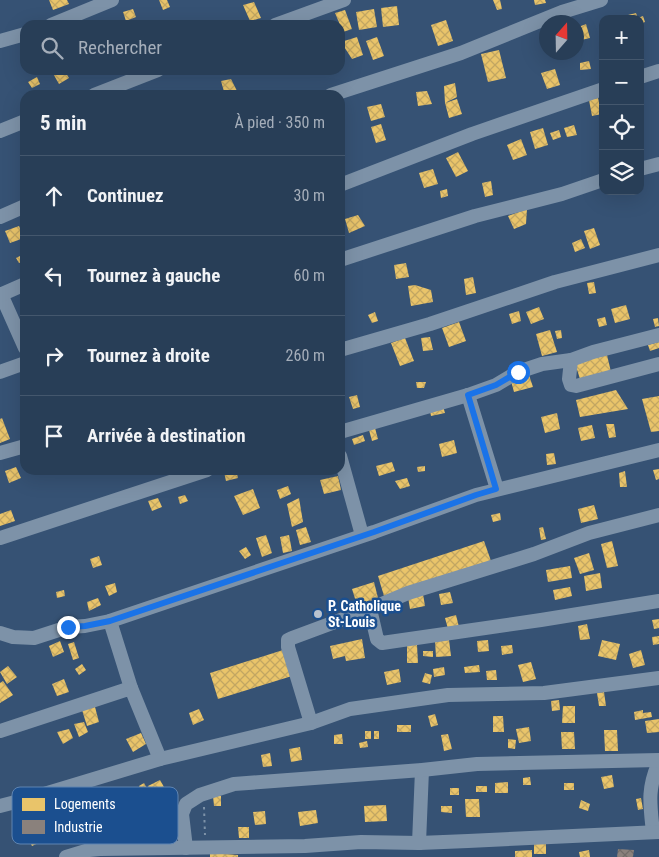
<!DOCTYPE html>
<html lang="fr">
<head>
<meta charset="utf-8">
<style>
  :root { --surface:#283e57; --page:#344961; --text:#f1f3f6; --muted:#a5aeba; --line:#44576d }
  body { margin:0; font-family:"Roboto Condensed",sans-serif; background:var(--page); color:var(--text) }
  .controls { position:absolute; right:15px; top:15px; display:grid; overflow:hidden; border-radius:10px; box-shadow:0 5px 20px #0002 }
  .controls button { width:45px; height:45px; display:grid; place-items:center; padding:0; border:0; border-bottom:1px solid var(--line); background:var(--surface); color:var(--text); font:25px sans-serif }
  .compass { position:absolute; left:539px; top:15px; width:45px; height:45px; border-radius:50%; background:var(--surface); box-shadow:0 5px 20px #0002; rotate:20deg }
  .stop { position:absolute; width:15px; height:15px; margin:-11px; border:4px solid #1a73e8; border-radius:50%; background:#fff }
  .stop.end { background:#1a73e8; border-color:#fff; box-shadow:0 1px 5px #0008 }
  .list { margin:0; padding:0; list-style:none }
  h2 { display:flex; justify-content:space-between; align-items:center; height:65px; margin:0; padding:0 20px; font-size:21px }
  h2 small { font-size:16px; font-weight:400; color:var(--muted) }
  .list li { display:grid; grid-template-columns:32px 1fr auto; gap:15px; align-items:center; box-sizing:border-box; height:80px; padding:0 20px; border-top:1px solid var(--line) }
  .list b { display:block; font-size:19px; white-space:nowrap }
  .list em { font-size:16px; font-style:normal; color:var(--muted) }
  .icon { flex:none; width:28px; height:28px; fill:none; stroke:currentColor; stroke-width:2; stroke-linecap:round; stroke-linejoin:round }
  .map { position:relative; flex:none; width:659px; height:857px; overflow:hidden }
  .search { position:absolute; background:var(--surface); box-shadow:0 5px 20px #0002; left:20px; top:20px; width:325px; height:55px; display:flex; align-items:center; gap:12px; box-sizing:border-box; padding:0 18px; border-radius:15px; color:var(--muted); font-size:19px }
  .panel { position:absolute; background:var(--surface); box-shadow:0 5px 20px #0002; left:20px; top:90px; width:325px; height:385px; border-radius:15px }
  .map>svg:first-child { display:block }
  .homes { fill:url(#homes-cross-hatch) }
  .industry { fill:url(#industry-cross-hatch) }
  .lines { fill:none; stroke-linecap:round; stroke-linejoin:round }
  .path { stroke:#7d92a8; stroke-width:2; stroke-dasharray:2.5 4; stroke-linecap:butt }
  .minor { stroke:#7d92a8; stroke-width:14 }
  .route { stroke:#1a73e8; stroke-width:6 }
  .poi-dot { fill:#b9c2ce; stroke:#1b4f8f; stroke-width:2 }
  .labels { text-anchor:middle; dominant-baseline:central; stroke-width:5; stroke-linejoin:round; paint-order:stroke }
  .poi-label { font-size:14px; font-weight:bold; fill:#fff; stroke:#1b4f8f; text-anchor:start }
  .key { fill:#1b4f8f; stroke:#5f84b1; stroke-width:1 }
  .key-label { font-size:14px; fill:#fff }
</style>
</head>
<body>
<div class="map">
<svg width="659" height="857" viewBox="0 0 659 857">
  <defs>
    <pattern id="homes-cross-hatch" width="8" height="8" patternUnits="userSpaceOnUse" patternTransform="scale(1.25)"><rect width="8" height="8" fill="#e9c46a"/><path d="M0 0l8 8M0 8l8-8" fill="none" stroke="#c2a662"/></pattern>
    <pattern id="industry-cross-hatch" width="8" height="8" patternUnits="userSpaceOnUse" patternTransform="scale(1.25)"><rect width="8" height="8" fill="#8a817c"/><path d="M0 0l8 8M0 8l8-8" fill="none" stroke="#716c69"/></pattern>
  </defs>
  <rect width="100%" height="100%" fill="#365274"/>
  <g class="homes">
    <polygon points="49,0 67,0 69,4 53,10"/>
    <polygon points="159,0 167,0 170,7 163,10"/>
    <polygon points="493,0 500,0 502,9 497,10"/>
    <polygon points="534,0 545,0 546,3 535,5"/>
    <polygon points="254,2 261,18 250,21 243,5"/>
    <polygon points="397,6 399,25 383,27 381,8"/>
    <polygon points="133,9 136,17 126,21 123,12"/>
    <polygon points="374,9 377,27 359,30 356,12"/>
    <polygon points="345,10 352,29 343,32 335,13"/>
    <polygon points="636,13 638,18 643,16 645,22 640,24 640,19 625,19 624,16"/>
    <polygon points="446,20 453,41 438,46 431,25"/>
    <polygon points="586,24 590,38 577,41 576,28"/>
    <polygon points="357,37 363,55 352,59 341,42"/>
    <polygon points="377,37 384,56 373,60 366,41"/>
    <polygon points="499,50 506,78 488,82 481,54"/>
    <polygon points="589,61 591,69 580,70 580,63"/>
    <polygon points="555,69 560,85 547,89 541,73"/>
    <polygon points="51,70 64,70 69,78 59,84"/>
    <polygon points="37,77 40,84 32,88 28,82"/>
    <polygon points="231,79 237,91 225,95 221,81"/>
    <polygon points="455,83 457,97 445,103 457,99 462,114 449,118 445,103 444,86"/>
    <polygon points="427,91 432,104 418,106 416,92"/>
    <polygon points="598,98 602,114 592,116 589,100"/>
    <polygon points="381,104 385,117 371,121 367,107"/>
    <polygon points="381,124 386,140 376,143 371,127"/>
    <polygon points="574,125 577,135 567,137 564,128"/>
    <polygon points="543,128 548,145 535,149 530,132"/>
    <polygon points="559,130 561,137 553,140 550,133"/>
    <polygon points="521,139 527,155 513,160 507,145"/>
    <polygon points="458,152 468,171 456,177 446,158"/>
    <polygon points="433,169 438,184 424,188 419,173"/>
    <polygon points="491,181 493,195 485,197 482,183"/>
    <polygon points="447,189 448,196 441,198 440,191"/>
    <polygon points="527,209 526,224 514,229 508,216"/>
    <polygon points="358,215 365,226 349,233 345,219"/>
    <polygon points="19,226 24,238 10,243 5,231"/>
    <polygon points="594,228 600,245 590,249 584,231"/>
    <polygon points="581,239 585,248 575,252 572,243"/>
    <polygon points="24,254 25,260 19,263 16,258"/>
    <polygon points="406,263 409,277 396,279 394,265"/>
    <polygon points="473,277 476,293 466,295 464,279"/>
    <polygon points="594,282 596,293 589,294 587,283"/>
    <polygon points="415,285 431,290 433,302 411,306 408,286"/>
    <polygon points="626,305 630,319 615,323 611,309"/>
    <polygon points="539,307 544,319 531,324 526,312"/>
    <polygon points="519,311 521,321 512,324 509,314"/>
    <polygon points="375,312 378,321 372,323 368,315"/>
    <polygon points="605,317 607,325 599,327 597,319"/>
    <polygon points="658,318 659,326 655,327 653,319"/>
    <polygon points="459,322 466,341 449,347 442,328"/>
    <polygon points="550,330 557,352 542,356 536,334"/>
    <polygon points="561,330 562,338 557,339 555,331"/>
    <polygon points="430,337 433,350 423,351 421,338"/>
    <polygon points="405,338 414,361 400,366 391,343"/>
    <polygon points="659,342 659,348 650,351 648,345"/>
    <polygon points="607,355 611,372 580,379 575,363"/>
    <polygon points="529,375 533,387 514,392 511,381"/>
    <polygon points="416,382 426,382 424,388 417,388"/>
    <polygon points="616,390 628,409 580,417 576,400"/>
    <polygon points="357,395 360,407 353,409 349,397"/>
    <polygon points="659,396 659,431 651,432 642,399"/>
    <polygon points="442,403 445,413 431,416 429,406"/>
    <polygon points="557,413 560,429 545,433 541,417"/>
    <polygon points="2,418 10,439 0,443 0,419"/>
    <polygon points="606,424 614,424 616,437 609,438"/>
    <polygon points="592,425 595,438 581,441 578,428"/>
    <polygon points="375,428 378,439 372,441 369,430"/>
    <polygon points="363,435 365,441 354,445 352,439"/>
    <polygon points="454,440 457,453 442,457 439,444"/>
    <polygon points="554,453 556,464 547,465 546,454"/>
    <polygon points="392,462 395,471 379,476 376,466"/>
    <polygon points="425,466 425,471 418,472 417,467"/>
    <polygon points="16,467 21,478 9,483 5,471"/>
    <polygon points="659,469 659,479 656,480 653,470"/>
    <polygon points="236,470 238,478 226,481 224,472"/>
    <polygon points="625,471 627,487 620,487 619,473"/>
    <polygon points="338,476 341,490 324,494 320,480"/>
    <polygon points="407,478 410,486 400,489 395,481"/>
    <polygon points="288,486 291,494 280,499 277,490"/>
    <polygon points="253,489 260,508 243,515 234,496"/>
    <polygon points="185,495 188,501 180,504 178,497"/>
    <polygon points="158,498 162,507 152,511 148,501"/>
    <polygon points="299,498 303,522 292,527 287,504"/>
    <polygon points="594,505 598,519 581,523 578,509"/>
    <polygon points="11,510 15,521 0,526 0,514"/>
    <polygon points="500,513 501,520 493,522 491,515"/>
    <polygon points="306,527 311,542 300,545 296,530"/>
    <polygon points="543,527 546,539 541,540 539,528"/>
    <polygon points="266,535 272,553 262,557 256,538"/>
    <polygon points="289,535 292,551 283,553 280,537"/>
    <polygon points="484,541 491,561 384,596 378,576"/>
    <polygon points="612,541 618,566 607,568 601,544"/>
    <polygon points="246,547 251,555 245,559 239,551"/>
    <polygon points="589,553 594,570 580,574 574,558"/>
    <polygon points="99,556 102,565 93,568 90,559"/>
    <polygon points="570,566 572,578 548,582 546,570"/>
    <polygon points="600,573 602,588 586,591 584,576"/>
    <polygon points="374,582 379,602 358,608 352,589"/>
    <polygon points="115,583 117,592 109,596 105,586"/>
    <polygon points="570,587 572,596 555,600 553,590"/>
    <polygon points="64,590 65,596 57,598 56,592"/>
    <polygon points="450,592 453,603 441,605 439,594"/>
    <polygon points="423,594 425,606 410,609 408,597"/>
    <polygon points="98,598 101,605 89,611 87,602"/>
    <polygon points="456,615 459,627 448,629 445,618"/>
    <polygon points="659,619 659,628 654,629 652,620"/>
    <polygon points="587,624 590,639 580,640 578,626"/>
    <polygon points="659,636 659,644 653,645 652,637"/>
    <polygon points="362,639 365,658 346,661 345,656 333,659 330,646"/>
    <polygon points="449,640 451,656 436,657 435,641"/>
    <polygon points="488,640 489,651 478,652 477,641"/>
    <polygon points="602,640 620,644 616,660 598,656"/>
    <polygon points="60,641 64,652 53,657 49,646"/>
    <polygon points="74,642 79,658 73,660 68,644"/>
    <polygon points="407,645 417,645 418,663 407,663"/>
    <polygon points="512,645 513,653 502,655 501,646"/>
    <polygon points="283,650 292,676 218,699 210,673"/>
    <polygon points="641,650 645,665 633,668 629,654"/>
    <polygon points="423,651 433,651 433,657 423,656"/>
    <polygon points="531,662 536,679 523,682 518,665"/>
    <polygon points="82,664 86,670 79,675 75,669"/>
    <polygon points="479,665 480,672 465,673 464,667"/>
    <polygon points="8,666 17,677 7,684 0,672"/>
    <polygon points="444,667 445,675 434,677 433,669"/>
    <polygon points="399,669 401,682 387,685 384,672"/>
    <polygon points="496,670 497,680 487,680 486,671"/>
    <polygon points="425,673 432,675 430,684 422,682"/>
    <polygon points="64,679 69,692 57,696 52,684"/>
    <polygon points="3,681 13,695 0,703 0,683"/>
    <polygon points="604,692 606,706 599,706 597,693"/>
    <polygon points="559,700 560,710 552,711 551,701"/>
    <polygon points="563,706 575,706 575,723 562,723"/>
    <polygon points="95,707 99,722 87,726 82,710"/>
    <polygon points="199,709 204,720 193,725 189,713"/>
    <polygon points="643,710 643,713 651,712 652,717 635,720 634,712"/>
    <polygon points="435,714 438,725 431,727 428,716"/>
    <polygon points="493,716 503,716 504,732 493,732"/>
    <polygon points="659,719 659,732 647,733 645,721"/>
    <polygon points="84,722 88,732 79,737 74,724"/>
    <rect x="397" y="725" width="14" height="7"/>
    <polygon points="529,727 531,741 519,743 516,729"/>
    <polygon points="69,729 73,738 63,744 57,732"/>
    <polygon points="604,730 617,730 618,751 605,751"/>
    <rect x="365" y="731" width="6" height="8"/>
    <rect x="374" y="731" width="5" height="8"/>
    <polygon points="561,732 574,732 575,749 562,749"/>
    <polygon points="141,733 146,744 133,752 126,739"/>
    <polygon points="342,734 343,744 334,744 334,735"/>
    <polygon points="448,734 452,749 444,751 441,735"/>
    <polygon points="508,739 516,740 515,749 508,748"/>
    <polygon points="367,741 368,747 360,748 359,743"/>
    <polygon points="300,747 302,760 291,762 289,749"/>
    <polygon points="270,753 272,766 263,767 261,755"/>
    <polygon points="612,775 614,787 604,789 601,777"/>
    <polygon points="530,777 531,785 523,785 523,778"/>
    <polygon points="160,780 164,787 152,793 148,786"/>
    <polygon points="508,782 508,793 495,793 495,783"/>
    <polygon points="144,783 149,792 144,795 139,786"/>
    <rect x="564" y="783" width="10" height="7"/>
    <rect x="476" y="786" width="11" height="6"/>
    <rect x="450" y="788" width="9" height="7"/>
    <polygon points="213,796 221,796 221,806 214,806"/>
    <polygon points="641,798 643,809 638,810 636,799"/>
    <polygon points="465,799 479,799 480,817 466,817"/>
    <polygon points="581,800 590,804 588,811 579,808"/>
    <polygon points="386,805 387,821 365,822 364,806"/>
    <polygon points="441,806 452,806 452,813 441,812"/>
    <polygon points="316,810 318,823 300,826 298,812"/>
    <polygon points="265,811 266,824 255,825 253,812"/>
    <polygon points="238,827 249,827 249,838 239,838"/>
    <polygon points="40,835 43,841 32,846 29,840"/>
    <rect x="534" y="839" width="12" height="15"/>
    <polygon points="532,850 532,857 515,857 515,851"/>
    <polygon points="589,850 590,857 580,857 579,852"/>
    <polygon points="210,853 238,855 238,857 210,857"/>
  </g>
  <polygon class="industry" points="618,849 634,850 633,857 617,857"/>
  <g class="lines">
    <polyline class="path" points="204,807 205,835"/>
    <g class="minor">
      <polyline points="51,25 112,0"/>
      <polyline points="275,25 344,0"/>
      <polyline points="0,41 25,34"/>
      <polyline points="640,77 659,71"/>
      <polyline points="94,95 158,70"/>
      <polyline points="331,95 461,53 562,12 601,0"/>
      <polyline points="0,131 25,121"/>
      <polyline points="640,169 659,164"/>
      <polyline points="340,185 472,134 603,89"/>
      <polyline points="0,217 25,206"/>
      <polyline points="340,260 475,216 562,194 603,180"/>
      <polyline points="1,294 25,348"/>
      <polyline points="0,295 25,284"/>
      <polyline points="340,350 430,324 555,282 659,255"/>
      <polyline points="571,360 569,379 571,385 576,386 659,364"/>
      <polyline points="0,372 25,363"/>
      <polyline points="468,395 497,489"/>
      <polyline points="340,432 468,395 496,385 518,372 542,364 571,360 593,352 659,335"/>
      <polyline points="0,453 25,446"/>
      <polyline points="340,456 362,535"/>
      <polyline points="0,538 207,470"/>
      <polyline points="370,609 377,639 382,643 541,620 659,601"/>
      <polyline points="110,621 131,688"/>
      <polyline points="0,633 13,637 34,638 68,627 85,626 110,621 374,532 476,495 659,450"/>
      <polyline points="311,723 350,709 448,695 544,693 659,678"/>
      <polyline points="0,731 131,688 160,759"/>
      <polyline points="0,806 31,798 160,759 311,723 288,647 288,640 292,638 370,609 408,593 534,554 589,533 659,515"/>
      <path d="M653 832C650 804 647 789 659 762"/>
      <polyline points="419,843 422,770"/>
      <polyline points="186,848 182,814 186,804 200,795 234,784 422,770 477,764 659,760"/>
      <polyline points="66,857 89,850 100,849 305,846 361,842 419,843 468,841 659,832"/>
    </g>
  </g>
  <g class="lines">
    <polyline class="route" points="68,627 85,626 110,621 374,532 476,495 496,489 468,395 496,385 518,372"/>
  </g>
  <circle class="poi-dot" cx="318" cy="614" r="5"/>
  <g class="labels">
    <g class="poi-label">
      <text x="328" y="606">P. Catholique<tspan x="328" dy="16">St-Louis</tspan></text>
    </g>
  </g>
  <rect x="12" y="787" width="166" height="57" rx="8" class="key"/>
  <rect x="22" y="798" width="23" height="13" fill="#e9c46a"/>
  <rect x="22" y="820" width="23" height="14" fill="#8a817c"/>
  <g class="key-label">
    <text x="54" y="809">Logements</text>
    <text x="54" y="832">Industrie</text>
  </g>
</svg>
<div class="controls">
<button>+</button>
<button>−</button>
<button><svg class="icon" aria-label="locate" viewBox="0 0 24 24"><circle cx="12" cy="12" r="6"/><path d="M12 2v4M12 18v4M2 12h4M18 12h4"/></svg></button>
<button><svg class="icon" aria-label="layers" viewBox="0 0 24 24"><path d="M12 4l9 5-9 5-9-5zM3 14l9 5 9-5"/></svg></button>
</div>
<svg class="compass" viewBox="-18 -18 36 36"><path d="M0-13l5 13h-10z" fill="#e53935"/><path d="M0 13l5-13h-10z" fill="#a5aeba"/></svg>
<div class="stop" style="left:518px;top:372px"></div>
<div class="stop end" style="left:68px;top:627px"></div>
<div class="search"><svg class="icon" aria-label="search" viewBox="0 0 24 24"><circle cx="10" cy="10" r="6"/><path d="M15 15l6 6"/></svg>Rechercher</div>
<section class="panel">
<h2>5 min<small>À pied · 350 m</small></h2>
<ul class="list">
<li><svg class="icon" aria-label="ahead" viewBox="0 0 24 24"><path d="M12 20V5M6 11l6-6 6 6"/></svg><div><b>Continuez</b></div><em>30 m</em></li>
<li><svg class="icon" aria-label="left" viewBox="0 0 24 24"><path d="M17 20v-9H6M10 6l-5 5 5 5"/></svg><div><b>Tournez à gauche</b></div><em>60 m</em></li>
<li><svg class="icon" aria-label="right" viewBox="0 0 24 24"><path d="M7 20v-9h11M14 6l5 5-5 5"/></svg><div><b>Tournez à droite</b></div><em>260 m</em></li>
<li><svg class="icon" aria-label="arrive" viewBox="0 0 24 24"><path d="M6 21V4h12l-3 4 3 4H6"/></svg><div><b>Arrivée à destination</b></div></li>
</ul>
</section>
</div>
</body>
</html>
